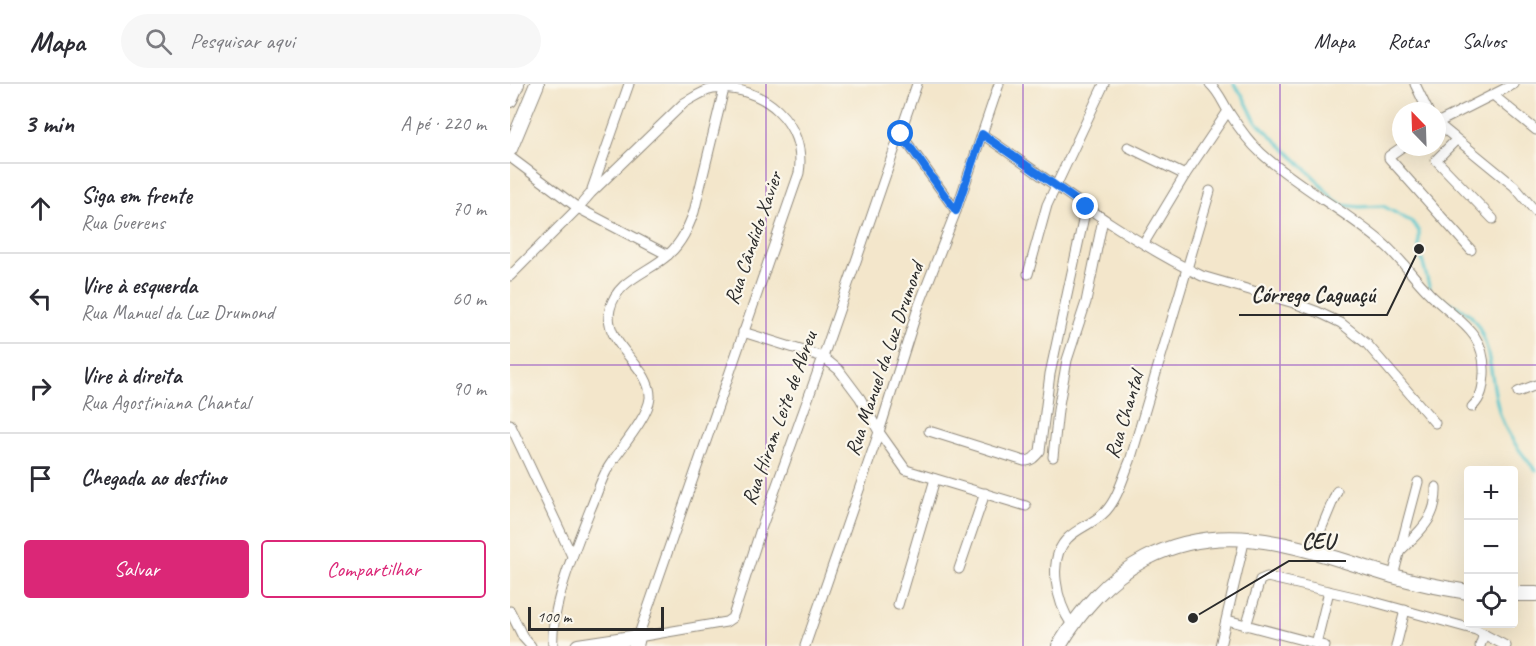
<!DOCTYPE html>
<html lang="pt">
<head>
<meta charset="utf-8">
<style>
  :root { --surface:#fff; --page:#f7f7f7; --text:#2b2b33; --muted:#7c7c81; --line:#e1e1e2; --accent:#db2777 }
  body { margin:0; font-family:Caveat,sans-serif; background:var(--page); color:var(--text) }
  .controls { position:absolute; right:18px; bottom:18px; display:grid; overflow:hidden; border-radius:6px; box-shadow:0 6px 24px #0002 }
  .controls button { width:54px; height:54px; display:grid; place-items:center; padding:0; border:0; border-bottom:2px solid var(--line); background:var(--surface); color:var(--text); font:30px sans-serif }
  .compass { position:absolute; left:882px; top:18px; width:54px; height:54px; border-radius:50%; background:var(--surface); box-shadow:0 6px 24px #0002; rotate:337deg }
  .scale { position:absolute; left:18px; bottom:15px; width:136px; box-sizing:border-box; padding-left:6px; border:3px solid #2b2b2b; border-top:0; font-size:16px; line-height:21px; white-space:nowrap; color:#2b2b2b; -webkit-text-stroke:4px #fbf7ec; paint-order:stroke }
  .stop { position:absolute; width:18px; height:18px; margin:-14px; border:4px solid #1a73e8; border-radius:50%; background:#fff }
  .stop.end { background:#1a73e8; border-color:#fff; box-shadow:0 2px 6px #0008 }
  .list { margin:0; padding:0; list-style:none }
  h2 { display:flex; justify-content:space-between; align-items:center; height:78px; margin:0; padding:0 24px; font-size:26px }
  h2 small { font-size:20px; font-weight:400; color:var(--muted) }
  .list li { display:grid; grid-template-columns:39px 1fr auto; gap:18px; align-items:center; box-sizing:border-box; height:90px; padding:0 24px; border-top:2px solid var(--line) }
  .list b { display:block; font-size:22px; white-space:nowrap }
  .list p { margin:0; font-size:20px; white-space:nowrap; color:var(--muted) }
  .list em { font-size:20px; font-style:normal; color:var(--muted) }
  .actions { display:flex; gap:12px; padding:18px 24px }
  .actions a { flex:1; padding:14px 0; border:2px solid var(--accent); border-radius:6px; text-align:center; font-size:21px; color:var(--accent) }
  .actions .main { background:var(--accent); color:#fff }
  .icon { flex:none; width:33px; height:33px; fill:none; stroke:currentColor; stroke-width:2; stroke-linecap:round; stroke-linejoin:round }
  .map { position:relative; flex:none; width:1026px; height:562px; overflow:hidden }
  header { display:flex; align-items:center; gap:36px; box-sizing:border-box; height:84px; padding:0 30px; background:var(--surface); border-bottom:2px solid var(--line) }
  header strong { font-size:28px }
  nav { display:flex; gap:33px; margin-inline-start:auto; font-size:21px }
  .search { width:420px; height:54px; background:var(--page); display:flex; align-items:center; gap:15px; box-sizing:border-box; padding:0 21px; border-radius:33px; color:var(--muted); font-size:22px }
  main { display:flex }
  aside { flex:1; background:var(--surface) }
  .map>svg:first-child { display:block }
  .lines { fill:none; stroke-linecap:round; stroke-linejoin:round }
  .stream { stroke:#59c6cd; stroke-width:3 }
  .street-casing { stroke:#8f887b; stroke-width:11 }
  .secondary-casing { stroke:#8f887b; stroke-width:16 }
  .street { stroke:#fff; stroke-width:9 }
  .secondary { stroke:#fff; stroke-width:14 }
  .route { stroke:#1a73e8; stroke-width:8 }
  .grid { fill:none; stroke:#7b2cbf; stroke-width:1.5; stroke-opacity:0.55 }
  .labels { text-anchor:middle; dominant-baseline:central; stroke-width:4.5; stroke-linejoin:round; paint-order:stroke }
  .street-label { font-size:21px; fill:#2b2b2b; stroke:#fbf7ec }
  .leader { fill:none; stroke:#2b2b2b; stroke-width:2 }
  .callout-dot { fill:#2b2b2b; stroke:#fbf7ec; stroke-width:2 }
  .callout-label { font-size:22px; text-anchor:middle; font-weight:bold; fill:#2b2b2b; stroke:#fbf7ec; stroke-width:4.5; stroke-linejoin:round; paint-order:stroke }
</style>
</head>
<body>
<header>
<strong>Mapa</strong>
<div class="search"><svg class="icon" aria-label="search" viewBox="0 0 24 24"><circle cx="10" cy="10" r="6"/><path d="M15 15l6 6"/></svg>Pesquisar aqui</div>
<nav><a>Mapa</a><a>Rotas</a><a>Salvos</a></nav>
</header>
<main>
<aside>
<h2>3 min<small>A pé · 220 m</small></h2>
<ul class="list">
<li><svg class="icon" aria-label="ahead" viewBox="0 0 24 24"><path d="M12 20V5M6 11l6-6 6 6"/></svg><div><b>Siga em frente</b><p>Rua Guerens</p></div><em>70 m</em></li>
<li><svg class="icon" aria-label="left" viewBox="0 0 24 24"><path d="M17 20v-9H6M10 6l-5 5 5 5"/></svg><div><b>Vire à esquerda</b><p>Rua Manuel da Luz Drumond</p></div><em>60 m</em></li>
<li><svg class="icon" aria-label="right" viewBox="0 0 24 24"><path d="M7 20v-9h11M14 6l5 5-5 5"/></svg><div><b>Vire à direita</b><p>Rua Agostiniana Chantal</p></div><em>90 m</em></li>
<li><svg class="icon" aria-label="arrive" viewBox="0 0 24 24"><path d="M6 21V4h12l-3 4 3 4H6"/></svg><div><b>Chegada ao destino</b></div></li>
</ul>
<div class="actions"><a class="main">Salvar</a><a>Compartilhar</a></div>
</aside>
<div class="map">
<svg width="1026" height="562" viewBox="0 0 1026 562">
  <rect width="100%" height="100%" fill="#fbf7ec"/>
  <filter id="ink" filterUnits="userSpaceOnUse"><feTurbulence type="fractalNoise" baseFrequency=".0167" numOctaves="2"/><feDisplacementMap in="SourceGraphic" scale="12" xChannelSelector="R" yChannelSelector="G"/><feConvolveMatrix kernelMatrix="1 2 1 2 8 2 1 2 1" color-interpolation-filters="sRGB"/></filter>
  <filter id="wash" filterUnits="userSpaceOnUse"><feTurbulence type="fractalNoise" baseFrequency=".008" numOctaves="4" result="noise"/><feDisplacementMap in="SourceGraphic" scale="24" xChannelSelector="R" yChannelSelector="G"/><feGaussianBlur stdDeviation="1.35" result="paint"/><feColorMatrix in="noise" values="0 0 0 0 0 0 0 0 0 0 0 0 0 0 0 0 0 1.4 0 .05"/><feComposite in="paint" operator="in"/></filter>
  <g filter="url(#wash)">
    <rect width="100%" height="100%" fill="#f3e6cb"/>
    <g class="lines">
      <g class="stream">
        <polyline points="724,0 733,12 745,36 806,95 822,114 833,121 849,123 873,122 902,138 909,147 909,165 920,205"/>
        <path d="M929 213C939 220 953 223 961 232 983 256 980 303 991 333 998 353 1013 371 1026 387"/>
      </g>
    </g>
  </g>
  <g filter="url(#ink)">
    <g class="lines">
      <defs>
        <g id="street">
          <path d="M700 0C710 9 713 20 720 30 729 44 739 58 751 69 789 104 837 127 875 161 891 175 903 193 918 208 944 236 976 245 974 290 973 304 972 313 962 323"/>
          <polyline points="905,0 918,27"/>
          <polyline points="983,11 1026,46"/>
          <polyline points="927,39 1004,102 1026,128"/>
          <polyline points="927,39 1004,0"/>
          <polyline points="391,50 446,127"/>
          <path d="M472 50C544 100 614 154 692 192L784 219 808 228 831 239 857 260 925 339"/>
          <polyline points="946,56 926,76 983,135"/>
          <polyline points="618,63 675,91"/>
          <polyline points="892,63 879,72 879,74 961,166"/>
          <polyline points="0,73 68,124 158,171"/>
          <polyline points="82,105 119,0"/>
          <polyline points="634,159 675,91 718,27"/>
          <polyline points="518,190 537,121 594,0"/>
          <path d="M0 192 68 124 81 109 174 19C183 14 192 7 203 5 253 0 297 39 289 89L128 553 216 538 222 534 225 526 251 445 313 273 407 0"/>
          <polyline points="233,248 313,273 329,286 350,314 369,348 396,386 516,422"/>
          <polyline points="1008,308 1026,301"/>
          <polyline points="0,340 62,472"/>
          <path d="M419 347 514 377C522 377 525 373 530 367L540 290 576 123"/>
          <polyline points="543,373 548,326 557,276 576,218 593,135"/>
          <path d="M891 466C912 445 927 434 926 403"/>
          <polyline points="802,467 827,407"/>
          <polyline points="449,485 475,409"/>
          <polyline points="883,492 908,398"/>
          <polyline points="388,521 425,395"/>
          <polyline points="0,527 13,553 21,562"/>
          <polyline points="717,536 815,562"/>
          <path d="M562 541C547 519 536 475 558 454 569 443 585 439 596 427 608 414 613 393 620 377L700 107"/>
          <polyline points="736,542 750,496 757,493 857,516 966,546 996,562"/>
          <polyline points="806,560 819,507"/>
          <path d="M43 562C40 524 66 462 80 426 86 413 90 397 98 384 108 367 138 334 140 314 142 282 92 261 100 225 107 195 139 189 159 170 172 158 178 144 184 128L214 5"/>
          <polyline points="295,562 369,348 408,224 446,127 489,0"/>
          <polyline points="710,562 735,454"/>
          <polyline points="886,562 895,526"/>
          <polyline points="970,562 974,550"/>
        </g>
        <g id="secondary">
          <polyline points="0,16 7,0"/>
          <polyline points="0,65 27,0"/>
          <polyline points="1004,510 1026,510"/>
          <polyline points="68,562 128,553 126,562"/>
          <path d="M549 562C571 526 597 495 635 475 719 431 799 467 883 492 908 499 933 504 958 508"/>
        </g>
      </defs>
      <use href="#street" class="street-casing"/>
      <use href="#secondary" class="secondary-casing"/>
      <use href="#street" class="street"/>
      <use href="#secondary" class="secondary"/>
    </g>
  </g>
  <g class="lines" filter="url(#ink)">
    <polyline class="route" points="391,50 446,127 472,50 576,123"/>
  </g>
  <path class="grid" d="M256 0V562M513 0V562M770 0V562M0 281H1026"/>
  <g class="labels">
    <g class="street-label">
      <text transform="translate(243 154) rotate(-71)">Rua Cândido Xavier</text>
      <text transform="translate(374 275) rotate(-71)">Rua Manuel da Luz Drumond</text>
      <text transform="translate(614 331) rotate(-73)">Rua Chantal</text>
      <text transform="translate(269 334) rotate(-70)">Rua Hiram Leite de Abreu</text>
    </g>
  </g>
  <path class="leader" d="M909 165L877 231H729M683 534L779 477H836"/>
  <g class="callout-dot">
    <circle cx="909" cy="165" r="6"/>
    <circle cx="683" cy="534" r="6"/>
  </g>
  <g class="callout-label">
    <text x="803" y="218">Córrego Caguaçú</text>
    <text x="808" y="465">CEU</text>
  </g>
</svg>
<div class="controls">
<button>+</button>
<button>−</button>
<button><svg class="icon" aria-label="locate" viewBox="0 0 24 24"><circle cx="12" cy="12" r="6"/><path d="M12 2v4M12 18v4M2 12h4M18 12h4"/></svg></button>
</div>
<svg class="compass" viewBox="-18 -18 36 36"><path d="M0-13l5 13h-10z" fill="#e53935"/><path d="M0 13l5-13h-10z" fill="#7c7c81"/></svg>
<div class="scale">100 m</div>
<div class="stop" style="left:391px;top:50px"></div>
<div class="stop end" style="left:576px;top:123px"></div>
</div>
</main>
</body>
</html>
